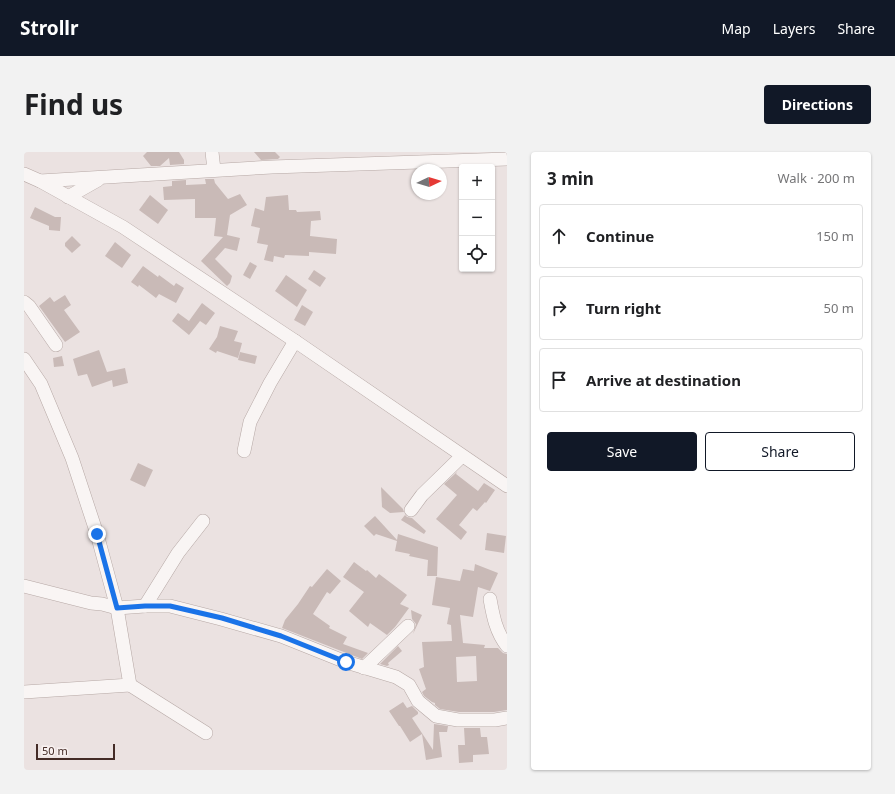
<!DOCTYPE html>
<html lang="en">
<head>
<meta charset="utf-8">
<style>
  :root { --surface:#fff; --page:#f2f2f2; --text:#202124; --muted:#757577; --line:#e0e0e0; --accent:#111827 }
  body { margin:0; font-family:"Noto Sans",sans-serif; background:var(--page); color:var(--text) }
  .controls { position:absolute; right:12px; top:12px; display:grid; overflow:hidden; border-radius:4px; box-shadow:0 1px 3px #0004 }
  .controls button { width:36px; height:36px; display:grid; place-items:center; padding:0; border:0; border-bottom:1px solid var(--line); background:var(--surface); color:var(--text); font:20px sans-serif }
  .compass { position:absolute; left:387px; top:12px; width:36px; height:36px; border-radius:50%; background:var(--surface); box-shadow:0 1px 3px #0004; rotate:86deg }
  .scale { position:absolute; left:12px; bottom:10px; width:79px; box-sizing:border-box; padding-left:4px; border:2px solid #442c27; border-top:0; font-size:11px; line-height:14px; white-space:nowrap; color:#442c27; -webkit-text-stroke:3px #f8f1f0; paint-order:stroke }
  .stop { position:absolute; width:12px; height:12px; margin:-9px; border:3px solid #1a73e8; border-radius:50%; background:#fff }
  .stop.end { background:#1a73e8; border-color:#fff; box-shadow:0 1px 4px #0008 }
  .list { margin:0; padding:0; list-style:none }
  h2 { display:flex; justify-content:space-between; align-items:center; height:52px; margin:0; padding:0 16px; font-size:17px }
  h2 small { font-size:13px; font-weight:400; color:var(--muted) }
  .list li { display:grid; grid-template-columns:26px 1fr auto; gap:12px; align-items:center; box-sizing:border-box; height:64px; margin:0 8px 8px; padding:0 8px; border:1px solid var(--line); border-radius:4px }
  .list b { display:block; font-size:15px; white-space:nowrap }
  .list em { font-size:13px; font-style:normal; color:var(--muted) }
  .actions { display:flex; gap:8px; padding:12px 16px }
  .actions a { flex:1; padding:9px 0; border:1px solid var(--accent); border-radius:4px; text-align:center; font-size:14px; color:var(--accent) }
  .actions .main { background:var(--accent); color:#fff }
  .icon { flex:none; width:22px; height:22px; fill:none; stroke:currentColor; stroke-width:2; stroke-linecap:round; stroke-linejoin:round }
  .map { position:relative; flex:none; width:483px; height:618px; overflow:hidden; border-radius:4px }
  header { display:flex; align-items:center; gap:24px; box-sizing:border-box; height:56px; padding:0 20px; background:var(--accent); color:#fff }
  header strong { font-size:19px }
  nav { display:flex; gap:22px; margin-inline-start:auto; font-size:14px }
  .intro { display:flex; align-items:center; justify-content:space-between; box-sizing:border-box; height:96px; padding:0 24px }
  h1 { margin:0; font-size:28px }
  .button { padding:10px 18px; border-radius:4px; background:var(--accent); color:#fff; font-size:14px; font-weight:700 }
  main { display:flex; gap:24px; padding:0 24px }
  aside { flex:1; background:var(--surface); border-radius:4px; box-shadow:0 1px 3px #0004 }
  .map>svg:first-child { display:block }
  .building { fill:#c9bab7; fill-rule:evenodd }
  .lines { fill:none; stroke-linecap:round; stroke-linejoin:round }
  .street-casing { stroke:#b6a8a5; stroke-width:14 }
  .street { stroke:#f9f5f4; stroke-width:13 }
  .route { stroke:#1a73e8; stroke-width:5 }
</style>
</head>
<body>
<header>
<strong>Strollr</strong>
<nav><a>Map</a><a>Layers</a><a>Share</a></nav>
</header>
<div class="intro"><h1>Find us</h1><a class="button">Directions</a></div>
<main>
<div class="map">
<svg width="483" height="618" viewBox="0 0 483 618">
  <rect width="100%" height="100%" fill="#ebe2e1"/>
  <g class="building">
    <polygon points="123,0 155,0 160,8 160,12 146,13 145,6 136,14 127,14 119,4"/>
    <polygon points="230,0 251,0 256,5 254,7 237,8"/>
    <polygon points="181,27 190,27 191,31 204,47 216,42 223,53 206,63 203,83 216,86 213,99 201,96 191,107 208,124 206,131 203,134 177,109 199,85 190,84 192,66 171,66 171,47 140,48 139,35 148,34 148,29 162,28 162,33 182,32"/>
    <polygon points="126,43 144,58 134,72 115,58"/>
    <polygon points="264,43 265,58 272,58 273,60 296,59 297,68 287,69 286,84 313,87 312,102 285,100 285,104 261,103 260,106 250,104 249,110 240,108 244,93 233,91 236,76 227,74 231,56 240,59 242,45"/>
    <polygon points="11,55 31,65 37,65 36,79 25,78 25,74 6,66"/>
    <polygon points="48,84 57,93 48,101 41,94 41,91"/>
    <polygon points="91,90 107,103 98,116 81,104"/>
    <polygon points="226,110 233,114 226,127 219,123"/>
    <polygon points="119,114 134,125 135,123 150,134 152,131 160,136 152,151 135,142 132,146 115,133 114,135 107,130"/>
    <polygon points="290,118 302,126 296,135 284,127"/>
    <polygon points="262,123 283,138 273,155 251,139"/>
    <polygon points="41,143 47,153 40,158 56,180 41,190 15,154 26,145 30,150"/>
    <polygon points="178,151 191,161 182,173 176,169 165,183 148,169 154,161 165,169"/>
    <polygon points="278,153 289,160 281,174 270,168"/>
    <polygon points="196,174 214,179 210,189 218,191 214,206 193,199 192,201 185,197 193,185"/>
    <polygon points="75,198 83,220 101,216 104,231 89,235 88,228 68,235 63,222 54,224 49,207"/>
    <polygon points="216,200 233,204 231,212 214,208"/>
    <polygon points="38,204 40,214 30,215 29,206"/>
    <polygon points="114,311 129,318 121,335 106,328"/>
    <polygon points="433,320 432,322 454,339 460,331 471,338 462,351 461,350 453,359 449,356 435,373 443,380 437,388 412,367 433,343 420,332"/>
    <polygon points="357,335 379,357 380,360 366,361 358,355"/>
    <polygon points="381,363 383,365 388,366 402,379 400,382 377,368"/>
    <polygon points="351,364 373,388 374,382 414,395 413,424 403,424 404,408 385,404 386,402 371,399 373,389 352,382 350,384 340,374"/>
    <polygon points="463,381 482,384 480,401 461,398"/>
    <polygon points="330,410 342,419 343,418 352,426 355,422 383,443 376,452 385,456 371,475 363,483 346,471 344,475 325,459 340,440 319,425"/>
    <path d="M451 412 474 421 466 439 454 435 449 465 436 463 439 491 461 493 460 496H474L479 501 483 502V558L470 560H435L416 557 411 553V551L408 550 400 544 398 540 402 537 395 517 400 515 398 490 428 489 427 473 423 472 426 456 408 453 412 425 436 429 439 417 450 419ZM452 504 453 529 433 530 432 505Z"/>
    <polygon points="303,417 317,429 306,442 303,440 289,462 306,474 305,476 323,485 319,492 344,501 338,507 325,502 258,476 261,468 274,452 286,434 288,435"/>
    <polygon points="387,458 398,463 389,482 392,472 388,467"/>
    <polygon points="374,494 378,499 364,511 365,513 363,514 356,512"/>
    <polygon points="379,550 383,556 388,554 394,560 394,562 388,566 409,598 410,572 424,574 423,580 415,580 418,605 402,608 398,582 386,590 376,574 375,574 365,559"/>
    <polygon points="440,576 456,576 457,585 463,585 465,602 449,603 449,610 435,611 434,593 441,593"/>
  </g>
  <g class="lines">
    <defs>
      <g id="street">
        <polyline points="188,0 190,18"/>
        <polyline points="0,22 16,29 99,75 271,189 483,334"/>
        <polyline points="16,29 248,15 483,7"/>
        <polyline points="44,45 74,28"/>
        <polyline points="0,150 5,154 32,193"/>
        <polyline points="0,207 17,232 48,306 73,382 93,456 106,533 0,540"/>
        <polyline points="220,299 226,270 246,231 271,189"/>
        <polyline points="387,358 398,343 438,304"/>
        <polyline points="0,434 67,451 78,452 93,456 121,454 146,454 197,467 257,484 322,510 372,525 385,533 394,549 412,564 434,568 471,568 483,566"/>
        <path d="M466 447C469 464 472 480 483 494"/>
        <polyline points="121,454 154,401 179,369"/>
        <polyline points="340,516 384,474"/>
        <polyline points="106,533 182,581"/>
      </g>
    </defs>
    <use href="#street" class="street-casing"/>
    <use href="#street" class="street"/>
  </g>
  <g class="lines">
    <polyline class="route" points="73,382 93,456 121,454 146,454 198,466 257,484 322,510"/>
  </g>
</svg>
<div class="controls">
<button>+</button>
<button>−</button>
<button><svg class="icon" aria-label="locate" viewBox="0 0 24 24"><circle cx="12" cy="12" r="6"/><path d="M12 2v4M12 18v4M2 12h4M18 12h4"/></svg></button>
</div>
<svg class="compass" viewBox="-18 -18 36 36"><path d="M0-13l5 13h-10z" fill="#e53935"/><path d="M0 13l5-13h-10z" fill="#757577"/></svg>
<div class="scale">50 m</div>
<div class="stop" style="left:322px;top:510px"></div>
<div class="stop end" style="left:73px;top:382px"></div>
</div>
<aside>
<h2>3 min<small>Walk · 200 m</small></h2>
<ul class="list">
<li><svg class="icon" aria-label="ahead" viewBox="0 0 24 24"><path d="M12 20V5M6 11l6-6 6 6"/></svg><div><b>Continue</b></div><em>150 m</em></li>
<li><svg class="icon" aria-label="right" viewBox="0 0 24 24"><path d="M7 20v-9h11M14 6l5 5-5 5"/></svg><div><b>Turn right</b></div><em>50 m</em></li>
<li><svg class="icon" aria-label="arrive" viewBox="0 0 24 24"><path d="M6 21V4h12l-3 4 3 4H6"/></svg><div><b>Arrive at destination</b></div></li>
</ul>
<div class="actions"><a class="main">Save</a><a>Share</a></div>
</aside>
</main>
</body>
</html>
